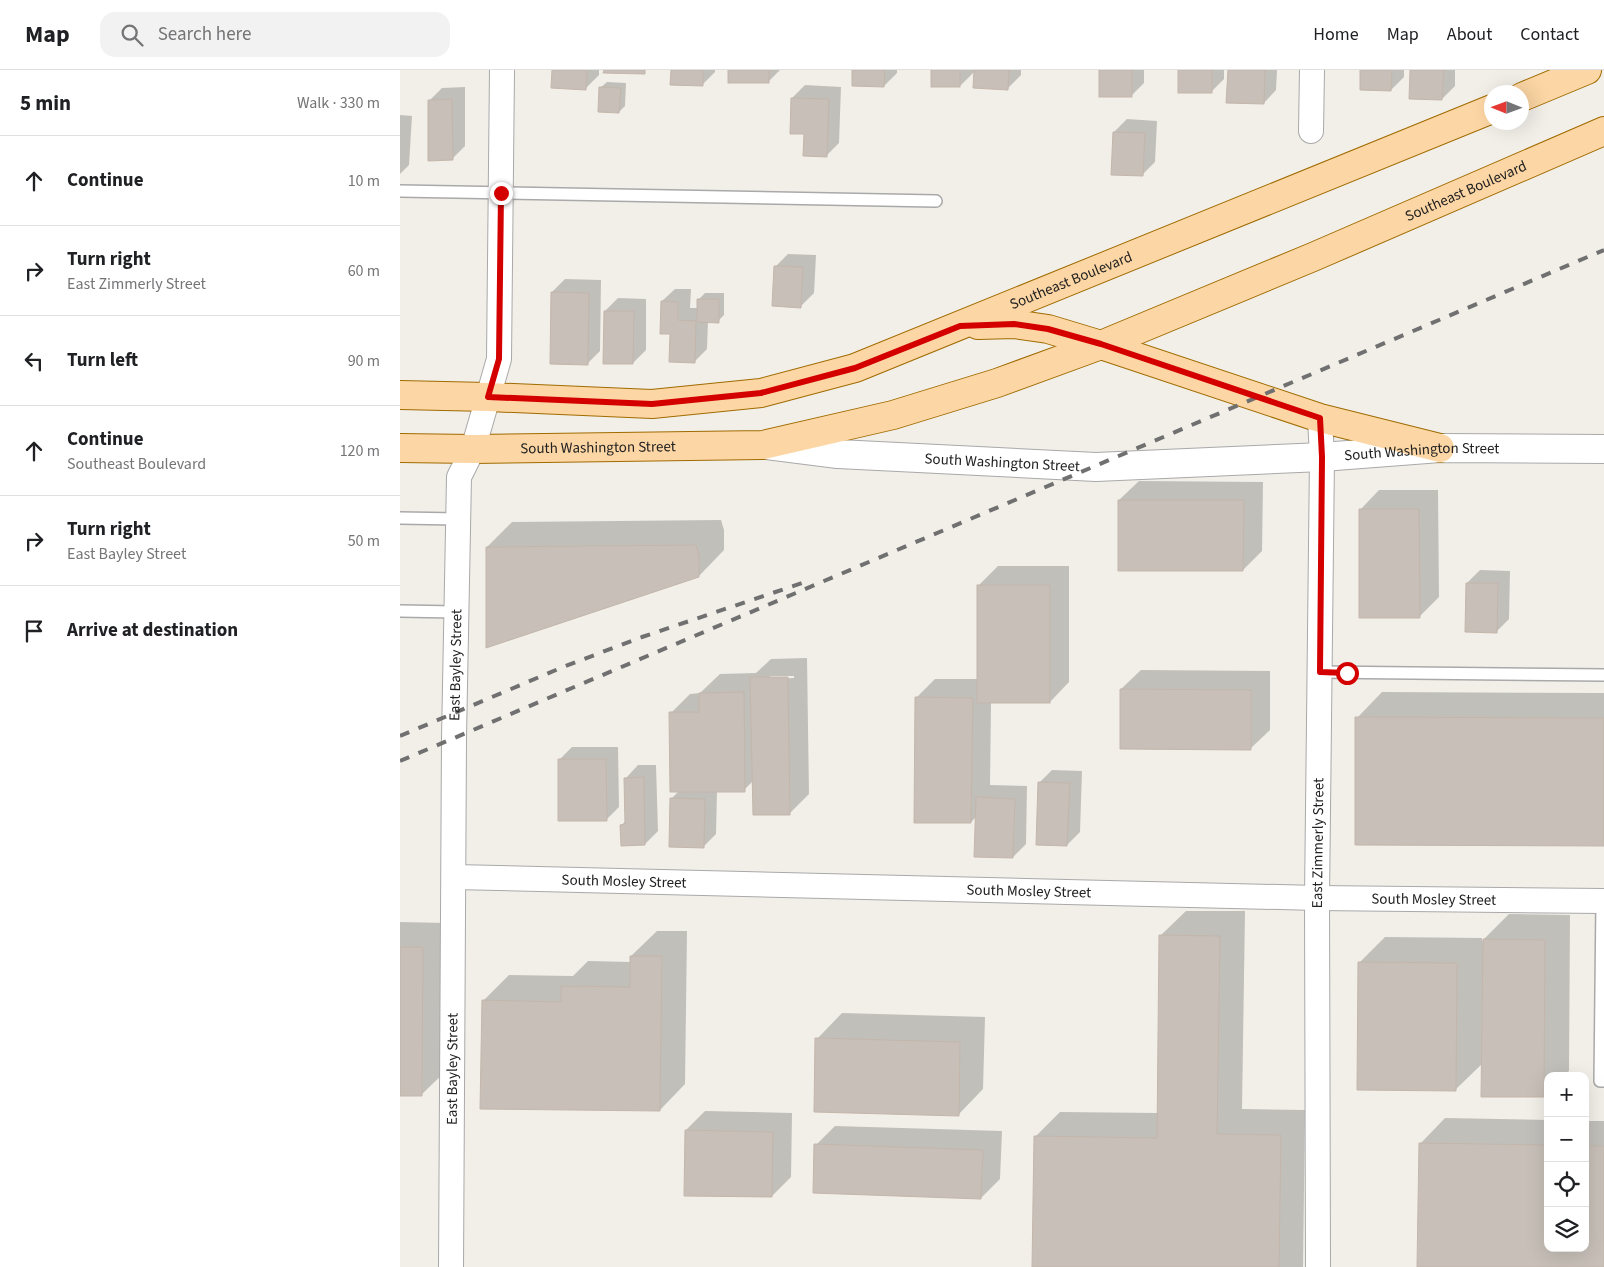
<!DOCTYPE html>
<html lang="en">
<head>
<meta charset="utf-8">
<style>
  :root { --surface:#fff; --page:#f2f2f2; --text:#202124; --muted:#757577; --line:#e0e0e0 }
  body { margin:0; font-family:"Source Sans 3",sans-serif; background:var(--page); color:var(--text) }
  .controls { position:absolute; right:15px; bottom:15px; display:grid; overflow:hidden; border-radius:10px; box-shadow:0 5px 20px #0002 }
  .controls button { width:45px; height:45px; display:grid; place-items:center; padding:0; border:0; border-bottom:1px solid var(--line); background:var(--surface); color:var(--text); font:25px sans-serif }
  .compass { position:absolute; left:1084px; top:15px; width:45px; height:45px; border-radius:50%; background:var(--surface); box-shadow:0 5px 20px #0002; rotate:271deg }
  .stop { position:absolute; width:15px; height:15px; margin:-11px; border:4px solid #d40000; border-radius:50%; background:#fff }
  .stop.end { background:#d40000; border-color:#fff; box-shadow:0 1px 5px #0008 }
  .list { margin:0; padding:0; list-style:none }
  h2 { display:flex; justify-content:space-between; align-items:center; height:65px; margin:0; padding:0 20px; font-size:21px }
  h2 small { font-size:16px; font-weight:400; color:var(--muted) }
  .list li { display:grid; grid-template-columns:32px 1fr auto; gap:15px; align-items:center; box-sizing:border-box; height:90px; padding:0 20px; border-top:1px solid var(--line) }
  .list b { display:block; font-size:19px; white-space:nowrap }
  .list p { margin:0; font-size:16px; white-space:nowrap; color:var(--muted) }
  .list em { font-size:16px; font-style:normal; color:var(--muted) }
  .icon { flex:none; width:28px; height:28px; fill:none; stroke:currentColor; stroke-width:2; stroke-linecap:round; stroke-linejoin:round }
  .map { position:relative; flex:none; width:1204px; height:1197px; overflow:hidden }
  header { display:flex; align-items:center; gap:30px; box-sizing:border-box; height:70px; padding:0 25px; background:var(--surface); border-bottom:1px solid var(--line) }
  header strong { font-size:24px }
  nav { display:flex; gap:28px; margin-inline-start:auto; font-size:18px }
  .search { width:350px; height:45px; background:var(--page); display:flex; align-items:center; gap:12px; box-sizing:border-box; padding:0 18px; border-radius:15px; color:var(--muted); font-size:19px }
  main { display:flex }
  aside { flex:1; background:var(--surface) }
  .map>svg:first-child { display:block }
  .shadow { fill:#0003; fill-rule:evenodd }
  .building { fill:#c7bfb8; stroke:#c4b6ab }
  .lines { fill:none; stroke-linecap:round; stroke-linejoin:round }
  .service-casing { stroke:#a9a9a9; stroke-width:14 }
  .minor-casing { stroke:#a9a9a9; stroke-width:26 }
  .tertiary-casing { stroke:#a9a9a9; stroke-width:30 }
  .primary-casing { stroke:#a06b00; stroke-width:30 }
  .service { stroke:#fff; stroke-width:11 }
  .minor { stroke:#fff; stroke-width:24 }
  .tertiary { stroke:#fff; stroke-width:28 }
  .primary { stroke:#fcd6a4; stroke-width:28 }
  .rail { stroke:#707070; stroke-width:4; stroke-dasharray:10 10; stroke-linecap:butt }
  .route { stroke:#d40000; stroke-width:6 }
  .labels { text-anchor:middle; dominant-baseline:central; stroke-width:4; stroke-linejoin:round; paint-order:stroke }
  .street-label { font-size:15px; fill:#222; stroke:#fff }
</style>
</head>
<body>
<header>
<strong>Map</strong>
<div class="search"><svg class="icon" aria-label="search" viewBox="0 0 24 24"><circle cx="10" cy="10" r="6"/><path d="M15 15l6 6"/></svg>Search here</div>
<nav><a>Home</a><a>Map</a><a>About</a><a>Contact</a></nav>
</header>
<main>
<aside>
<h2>5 min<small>Walk · 330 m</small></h2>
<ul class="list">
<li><svg class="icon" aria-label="ahead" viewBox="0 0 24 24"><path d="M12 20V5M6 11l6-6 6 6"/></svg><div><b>Continue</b></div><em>10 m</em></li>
<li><svg class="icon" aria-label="right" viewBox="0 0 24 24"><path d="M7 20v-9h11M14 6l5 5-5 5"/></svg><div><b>Turn right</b><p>East Zimmerly Street</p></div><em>60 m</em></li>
<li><svg class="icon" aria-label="left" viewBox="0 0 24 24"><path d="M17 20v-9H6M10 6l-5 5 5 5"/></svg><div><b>Turn left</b></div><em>90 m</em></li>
<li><svg class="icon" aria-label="ahead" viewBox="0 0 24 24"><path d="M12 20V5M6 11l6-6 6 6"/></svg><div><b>Continue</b><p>Southeast Boulevard</p></div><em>120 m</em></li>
<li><svg class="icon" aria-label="right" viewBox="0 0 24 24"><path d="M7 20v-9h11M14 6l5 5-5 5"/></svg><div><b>Turn right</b><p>East Bayley Street</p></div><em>50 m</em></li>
<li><svg class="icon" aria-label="arrive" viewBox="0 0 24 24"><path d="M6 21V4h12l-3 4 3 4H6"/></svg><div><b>Arrive at destination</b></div></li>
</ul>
</aside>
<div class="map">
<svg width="1204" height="1197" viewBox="0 0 1204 1197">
  <rect width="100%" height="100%" fill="#f2efe9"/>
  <g class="shadow">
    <polygon points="153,0 199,0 199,5 186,18"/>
    <polygon points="272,0 315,0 315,2 302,15"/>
    <polygon points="329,0 380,0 368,12"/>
    <polygon points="453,0 497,0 497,3 484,16"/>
    <polygon points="532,0 621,0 621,5 608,18 575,1 560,16"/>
    <polygon points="700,0 744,0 744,13 731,26"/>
    <polygon points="779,0 824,0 824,9 811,22"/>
    <polygon points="829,0 877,0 876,20 864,33"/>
    <polygon points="962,0 1004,0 1004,7 991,20"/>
    <polygon points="1011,0 1055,0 1055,16 1042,29"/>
    <polygon points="207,12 226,13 225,36 219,42 200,18"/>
    <polygon points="405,15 441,17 439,73 426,86 405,63 392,28"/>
    <polygon points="65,17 65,76 52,89 29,31 42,18"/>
    <polygon points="0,45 12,46 9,95 0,104"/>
    <polygon points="727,49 757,51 755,92 742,105 714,62"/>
    <polygon points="388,184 416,185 414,223 401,236 375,197"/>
    <polygon points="165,209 201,210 200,281 187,294 152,222"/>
    <polygon points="275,219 291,219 290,238 298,238 298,230 305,223 324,223 324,245 318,251 308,251 307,279 294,292 271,263 262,231"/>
    <polygon points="218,228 246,229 246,280 233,293 205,241"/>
    <polygon points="739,411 863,412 862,481 843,500 719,430"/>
    <polygon points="979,420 1038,420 1039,527 1020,546 960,440"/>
    <polygon points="321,450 324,460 324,480 299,506 87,477 112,452"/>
    <polygon points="598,496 669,496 669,612 650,632 591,632 590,715 627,716 626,774 613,787 577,746 571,752 516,628 535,609 579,609 578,516"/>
    <polygon points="1080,500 1110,501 1109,549 1096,562 1067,513"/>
    <path d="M407 588 409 724 389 744 353 711 344 720 317 721 316 764 303 777 271 729 279 721 271 643 290 624 300 623 320 604 356 603 371 589ZM370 606H394V608L370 609Z"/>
    <polygon points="741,600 870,601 870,660 850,679 721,619"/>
    <polygon points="982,622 1204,623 1204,775 957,648"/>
    <polygon points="172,677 218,677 219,737 206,750 159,690"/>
    <polygon points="238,695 256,695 258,761 245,774 222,755 226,750 226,708"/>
    <polygon points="652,700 682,701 680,762 667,775 639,713"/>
    <polygon points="786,841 845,841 842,1039 905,1040 903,1197 633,1197 635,1067 660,1042 758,1043 760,866"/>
    <polygon points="1109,844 1170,845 1169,1001 1164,1006 1148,1006 1148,1022 1143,1026 1083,993 1055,1020 960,892 985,867 1082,868 1082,871"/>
    <polygon points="0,852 47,853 47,1000 21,1025 0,1025"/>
    <polygon points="257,861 287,861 285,1014 260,1040 83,931 109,905 173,906 188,891 231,892 231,886"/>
    <polygon points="442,943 585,947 583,1019 558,1045 417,969"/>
    <polygon points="305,1041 392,1043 391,1107 372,1126 286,1060"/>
    <polygon points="1045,1048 1148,1050 1148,1178 1185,1178 1185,1051 1204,1051 1204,1197 1018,1197 1020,1074"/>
    <polygon points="435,1056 602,1061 600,1109 581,1128 416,1075"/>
  </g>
  <g class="building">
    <polygon points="152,0 187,0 186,20 151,18"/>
    <polygon points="204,0 245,0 245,4 203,3"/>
    <polygon points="271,0 303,0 303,16 270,15"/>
    <rect x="328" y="0" width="41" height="13"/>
    <polygon points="452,0 485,0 484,17 452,16"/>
    <rect x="531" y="0" width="29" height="17"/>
    <polygon points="574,0 609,0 608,20 573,18"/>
    <rect x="699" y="0" width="33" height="27"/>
    <rect x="778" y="0" width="34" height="23"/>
    <polygon points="828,0 865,0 864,34 826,33"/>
    <polygon points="960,0 992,0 991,21 960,20"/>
    <polygon points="1010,0 1044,0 1042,30 1009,29"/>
    <polygon points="199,17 221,18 219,43 198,42"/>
    <polygon points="391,28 429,29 427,87 403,86 404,64 390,64"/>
    <polygon points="52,29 53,90 28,91 28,30"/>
    <polygon points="713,62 745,63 743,106 711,105"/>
    <polygon points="374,196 403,197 401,238 372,236"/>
    <polygon points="151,222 189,223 188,295 150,294"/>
    <polygon points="297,229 319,229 319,253 297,252"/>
    <polygon points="261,231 278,232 278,250 296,251 295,293 269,292 270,264 260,264"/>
    <polygon points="204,241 234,241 233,294 203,294"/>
    <polygon points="718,430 844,430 843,501 718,501"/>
    <polygon points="959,439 1019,439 1020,548 959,548"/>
    <polygon points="296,475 299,486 299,507 86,578 86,477"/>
    <polygon points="1066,513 1098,513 1097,563 1065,562"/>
    <rect x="577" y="515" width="73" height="118"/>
    <polygon points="350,607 388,607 390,745 353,745"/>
    <polygon points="720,619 851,620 851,680 720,679"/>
    <polygon points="344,622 345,722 270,722 269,642 299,642 299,623"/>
    <polygon points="515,627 573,628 571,753 514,753"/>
    <polygon points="955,647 1204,648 1204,776 955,775"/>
    <polygon points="158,689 206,689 207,751 158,751"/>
    <polygon points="244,707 245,775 221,776 220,755 225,754 224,708"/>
    <polygon points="638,712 670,713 667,776 636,775"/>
    <polygon points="576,727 615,729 613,788 574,787"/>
    <polygon points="270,728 305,729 304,778 269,777"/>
    <polygon points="759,865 820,866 817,1064 881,1065 879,1197 632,1197 634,1066 757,1068"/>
    <polygon points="1083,869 1145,870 1144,1027 1081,1027"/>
    <polygon points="0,877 23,877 22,1026 0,1026"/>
    <polygon points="230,886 262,886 260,1041 80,1039 82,930 161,932 161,916 230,917"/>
    <polygon points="958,892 1057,893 1056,1021 957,1020"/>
    <polygon points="415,968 560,972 559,1046 414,1042"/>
    <polygon points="285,1060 373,1062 372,1127 284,1126"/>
    <polygon points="1019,1073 1148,1075 1148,1178 1185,1178 1185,1076 1204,1076 1204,1197 1017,1197"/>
    <polygon points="414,1074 583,1080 581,1129 413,1123"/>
  </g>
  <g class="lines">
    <defs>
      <g id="service">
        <polyline points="0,121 536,131"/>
        <polyline points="0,448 58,449"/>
        <polyline points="0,541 56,542"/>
        <polyline points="919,602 1204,605"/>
        <polyline points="1202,831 1200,1011 1204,1011"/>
      </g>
      <g id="minor">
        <polyline points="911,61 912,0"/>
        <path id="s1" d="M54 807 917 828 1204 831"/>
        <path id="s2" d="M51 1197 54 668 59 407 73 379 99 289 102 0"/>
        <path id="s3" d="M918 1197 917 828 922 387 920 348"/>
      </g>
      <g id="tertiary">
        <path id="s4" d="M367 375 438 384 696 397 922 387 1040 378 1204 379"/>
      </g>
      <g id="primary">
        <polyline points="1122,27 1187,0"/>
        <polyline points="578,255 614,254 648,259 701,275 920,348 1040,378"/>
        <path id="s5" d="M0 325 88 327 252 334 361 323 455 298 1092 39"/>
        <path id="s6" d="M0 378 73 379 363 375 493 345 597 313 701 275 913 187 1204 61"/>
      </g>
    </defs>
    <use href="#service" class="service-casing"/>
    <use href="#minor" class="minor-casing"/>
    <use href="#tertiary" class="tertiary-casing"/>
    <use href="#primary" class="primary-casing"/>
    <use href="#service" class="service"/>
    <use href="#minor" class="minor"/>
    <use href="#tertiary" class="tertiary"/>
    <use href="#primary" class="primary"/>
    <g class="rail">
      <polyline points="0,666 163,597 242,567 411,510"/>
      <polyline points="0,691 1204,180"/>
    </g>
  </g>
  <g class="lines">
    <polyline class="route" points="101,123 99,289 88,327 252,334 361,323 455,298 560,256 614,254 648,259 701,274 920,348 922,387 920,602 947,603"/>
  </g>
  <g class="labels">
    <g class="street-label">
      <text stroke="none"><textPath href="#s6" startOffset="1112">Southeast Boulevard</textPath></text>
      <text stroke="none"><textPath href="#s5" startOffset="692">Southeast Boulevard</textPath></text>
      <text stroke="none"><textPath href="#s6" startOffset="198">South Washington Street</textPath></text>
      <text stroke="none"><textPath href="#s4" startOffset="656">South Washington Street</textPath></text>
      <text stroke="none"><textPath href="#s4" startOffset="236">South Washington Street</textPath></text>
      <text stroke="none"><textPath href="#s2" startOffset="602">East Bayley Street</textPath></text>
      <text stroke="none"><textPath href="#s3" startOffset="424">East Zimmerly Street</textPath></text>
      <text stroke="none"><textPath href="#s1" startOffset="170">South Mosley Street</textPath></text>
      <text stroke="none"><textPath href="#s1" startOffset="575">South Mosley Street</textPath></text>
      <text stroke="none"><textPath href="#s1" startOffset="980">South Mosley Street</textPath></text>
      <text stroke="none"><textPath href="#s2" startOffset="198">East Bayley Street</textPath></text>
    </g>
  </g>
</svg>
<div class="controls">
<button>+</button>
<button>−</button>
<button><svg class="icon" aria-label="locate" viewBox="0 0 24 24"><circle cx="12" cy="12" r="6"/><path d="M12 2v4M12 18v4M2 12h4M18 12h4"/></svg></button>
<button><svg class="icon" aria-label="layers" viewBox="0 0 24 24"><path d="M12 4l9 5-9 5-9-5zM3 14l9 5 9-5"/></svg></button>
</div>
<svg class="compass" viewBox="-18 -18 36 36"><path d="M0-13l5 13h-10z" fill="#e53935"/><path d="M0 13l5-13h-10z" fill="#757577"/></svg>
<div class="stop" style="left:947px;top:603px"></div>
<div class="stop end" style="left:101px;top:123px"></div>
</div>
</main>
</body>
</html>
